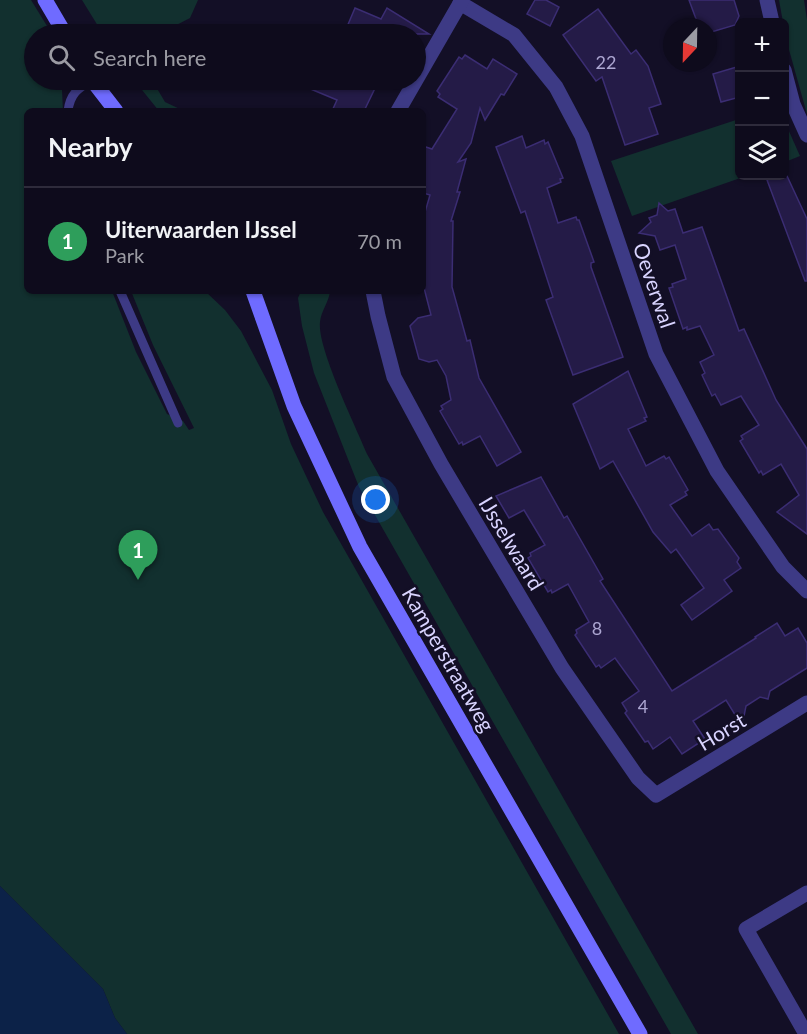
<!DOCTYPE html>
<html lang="en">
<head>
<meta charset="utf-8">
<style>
  :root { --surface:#0e0b1c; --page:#171425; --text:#f1f3f6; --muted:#9b9ba3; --line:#2e2b3b; --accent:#ea580c }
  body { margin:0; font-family:Lato,sans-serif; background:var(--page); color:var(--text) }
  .controls { position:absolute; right:18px; top:18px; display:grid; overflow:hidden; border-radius:9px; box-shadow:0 2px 4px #0004 }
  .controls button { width:54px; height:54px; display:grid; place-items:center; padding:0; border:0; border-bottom:2px solid var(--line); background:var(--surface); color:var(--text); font:30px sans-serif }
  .compass { position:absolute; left:663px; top:18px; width:54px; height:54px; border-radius:50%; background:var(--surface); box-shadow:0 2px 4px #0004; rotate:202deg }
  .you { position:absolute; left:376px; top:500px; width:21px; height:21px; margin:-15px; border:4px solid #fff; border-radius:50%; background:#1a73e8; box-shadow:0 0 0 9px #1a73e833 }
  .badge { display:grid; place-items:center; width:39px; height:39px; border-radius:50%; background:var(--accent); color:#fff; font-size:20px; font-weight:700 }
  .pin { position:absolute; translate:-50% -50px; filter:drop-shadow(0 2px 3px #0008) }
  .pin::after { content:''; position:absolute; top:32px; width:21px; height:18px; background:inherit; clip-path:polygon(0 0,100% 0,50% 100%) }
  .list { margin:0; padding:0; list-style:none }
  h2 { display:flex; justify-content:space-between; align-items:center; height:78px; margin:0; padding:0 24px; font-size:26px }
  h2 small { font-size:20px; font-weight:400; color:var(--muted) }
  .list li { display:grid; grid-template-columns:39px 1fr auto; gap:18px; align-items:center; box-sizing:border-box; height:108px; padding:0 24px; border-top:2px solid var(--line) }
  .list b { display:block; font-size:22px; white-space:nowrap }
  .list p { margin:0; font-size:20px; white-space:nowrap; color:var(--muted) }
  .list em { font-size:20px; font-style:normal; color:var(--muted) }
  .icon { flex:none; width:33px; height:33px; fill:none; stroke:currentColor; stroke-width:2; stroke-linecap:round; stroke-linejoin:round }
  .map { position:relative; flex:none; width:807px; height:1034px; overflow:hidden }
  .search { position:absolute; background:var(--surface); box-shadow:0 2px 4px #0004; left:24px; top:24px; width:402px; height:66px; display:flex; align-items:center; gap:15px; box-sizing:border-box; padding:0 21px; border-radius:33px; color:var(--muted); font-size:22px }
  .panel { position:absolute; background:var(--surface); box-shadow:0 2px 4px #0004; left:24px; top:108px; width:402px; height:186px; border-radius:9px }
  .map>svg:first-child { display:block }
  .green { fill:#12302f }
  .water { fill:#0c2248 }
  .building { fill:#241b47; stroke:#3b2d73; stroke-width:1.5 }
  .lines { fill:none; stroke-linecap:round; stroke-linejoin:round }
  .lane { stroke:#3d3a85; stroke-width:9 }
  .street { stroke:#3d3a85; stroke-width:15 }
  .secondary { stroke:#6f6bff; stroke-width:15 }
  .labels { text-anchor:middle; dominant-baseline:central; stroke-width:5; stroke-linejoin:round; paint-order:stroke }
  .number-label { font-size:18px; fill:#aca6d1 }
  .street-label { font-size:21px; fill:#d9d4ff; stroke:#130f26 }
</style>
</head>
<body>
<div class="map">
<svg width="807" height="1034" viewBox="0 0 807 1034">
  <rect width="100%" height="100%" fill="#130f26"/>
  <g class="green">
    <polygon points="0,0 31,0 52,34 34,34 34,80 64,80 62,90 63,111 27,111 27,291 112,291 136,352 167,414 183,421 189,430 194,428 153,345 131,291 205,291 225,310 241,331 272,390 291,444 323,512 619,1034 127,1034 115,1018 103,989 0,886"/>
    <polygon points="82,0 198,0 190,18 159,34 103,34"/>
    <polygon points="779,0 804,0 807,20 807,114 786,39"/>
    <polygon points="134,80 152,80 165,102 184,111 159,111"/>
    <polygon points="739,119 740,176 746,176 632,216 611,161"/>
    <polygon points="784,120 800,156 785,162 784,162"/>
    <path d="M301 291H330C329 302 321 311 320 322 317 348 356 427 367 454L698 1034H671L359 487 314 373 302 326 298 298Z"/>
  </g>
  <polygon class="water" points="0,886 103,989 115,1018 127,1034 0,1034"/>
  <g class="building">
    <polygon points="535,0 546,0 559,7 550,26 527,14"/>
    <polygon points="689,0 734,0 739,16 735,25 708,33 708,27 699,27"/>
    <polygon points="355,8 381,19 387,8 429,34 344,34"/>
    <polygon points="598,9 631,54 636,50 648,66 661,104 649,108 658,134 625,145 602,77 596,81 563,35"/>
    <polygon points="465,55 487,69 493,59 517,74 504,95 501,94 485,120 480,108 471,143 458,162 466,159 457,192 460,192 451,221 453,221 452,287 467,341 470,340 479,378 521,452 497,466 480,436 463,445 462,442 459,444 440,411 443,409 441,406 451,400 446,376 437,360 429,362 419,359 410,326 418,318 431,315 423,284 423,219 430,195 423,193 423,146 432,149 457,109 438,97 440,94 437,91 459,57 462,59"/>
    <polygon points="740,66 740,97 721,102 713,74"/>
    <polygon points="289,80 379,80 364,111 332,111 337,100"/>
    <polygon points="522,136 526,148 544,140 545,144 548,142 563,178 560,179 561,182 547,188 558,223 576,217 577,220 579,220 594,262 591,263 591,267 623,357 573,375 546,300 553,297 525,211 521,213 496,147"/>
    <polygon points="777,176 787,176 807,219 807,281 805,281 767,180"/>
    <polygon points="659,203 668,211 675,209 683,233 702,227 739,331 744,329 776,400 807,449 807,534 777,512 799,495 781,464 763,475 761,471 759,473 740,441 743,439 741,436 759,425 741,396 721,405 715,394 712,396 702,375 705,373 700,362 714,355 700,326 687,330 687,327 683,329 669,288 673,287 672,284 686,279 675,245 660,250 655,236 639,233 651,222 649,218 657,215"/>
    <polygon points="628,371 647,417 644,418 646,421 628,429 646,466 664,456 666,459 669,457 688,490 685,492 687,495 670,505 692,536 709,524 713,530 718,529 739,558 737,562 741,568 724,580 732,591 692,620 681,605 704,588 676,549 671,553 653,532 613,461 600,469 573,404"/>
    <polygon points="541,477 564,518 567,516 603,579 600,581 672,691 756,638 755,637 777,623 785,636 798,628 807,643 807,668 770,691 768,699 760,697 746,706 742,726 726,700 693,721 705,739 682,754 670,737 653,749 648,741 645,742 625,713 627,711 622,703 639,691 615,658 601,668 599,665 596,667 575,635 577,633 576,630 589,622 568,584 552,593 551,590 548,592 528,558 531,556 530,553 545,545 524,510 509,518 496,496"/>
  </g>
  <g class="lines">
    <g class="lane">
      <path d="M68 111C70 94 78 88 92 80"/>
      <polyline points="120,291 178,423"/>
    </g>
    <g class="street">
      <polyline points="767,0 772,22"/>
      <polyline points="460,3 514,35 556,87 582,136 656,354 717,471 783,567 807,591"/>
      <polyline points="784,70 793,104 807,135"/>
      <polyline points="398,111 462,0"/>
      <polyline points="373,291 378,316 394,377 441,464 562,668 638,778 656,795 807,703"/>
      <polyline points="806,1034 746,929 807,893"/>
    </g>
    <g class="secondary">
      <polyline points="45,0 65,34"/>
      <polyline points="92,80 116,111"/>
      <polyline points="253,291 294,406 360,547 640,1034"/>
    </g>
  </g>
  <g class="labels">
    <g class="number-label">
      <text x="606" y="62">22</text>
      <text x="597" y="628">8</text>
      <text x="643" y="706">4</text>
    </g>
    <g class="street-label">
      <text transform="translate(655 285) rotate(71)">Oeverwal</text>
      <text transform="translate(512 543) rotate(59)">IJsselwaard</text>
      <text transform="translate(449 659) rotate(60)">Kamperstraatweg</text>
      <text transform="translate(721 731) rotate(-31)">Horst</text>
    </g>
  </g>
</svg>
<div class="controls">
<button>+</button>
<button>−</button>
<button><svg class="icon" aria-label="layers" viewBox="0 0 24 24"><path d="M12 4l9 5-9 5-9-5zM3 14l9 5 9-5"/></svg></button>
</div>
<svg class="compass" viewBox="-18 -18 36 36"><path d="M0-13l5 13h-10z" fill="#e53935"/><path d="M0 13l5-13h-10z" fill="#9b9ba3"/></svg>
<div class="you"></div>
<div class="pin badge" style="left:138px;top:580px;background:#2e9e5b">1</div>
<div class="search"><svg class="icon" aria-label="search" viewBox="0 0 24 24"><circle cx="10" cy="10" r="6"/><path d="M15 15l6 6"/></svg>Search here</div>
<section class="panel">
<h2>Nearby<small></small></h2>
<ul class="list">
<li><span class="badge" style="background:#2e9e5b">1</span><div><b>Uiterwaarden IJssel</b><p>Park</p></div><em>70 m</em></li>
</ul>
</section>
</div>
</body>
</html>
